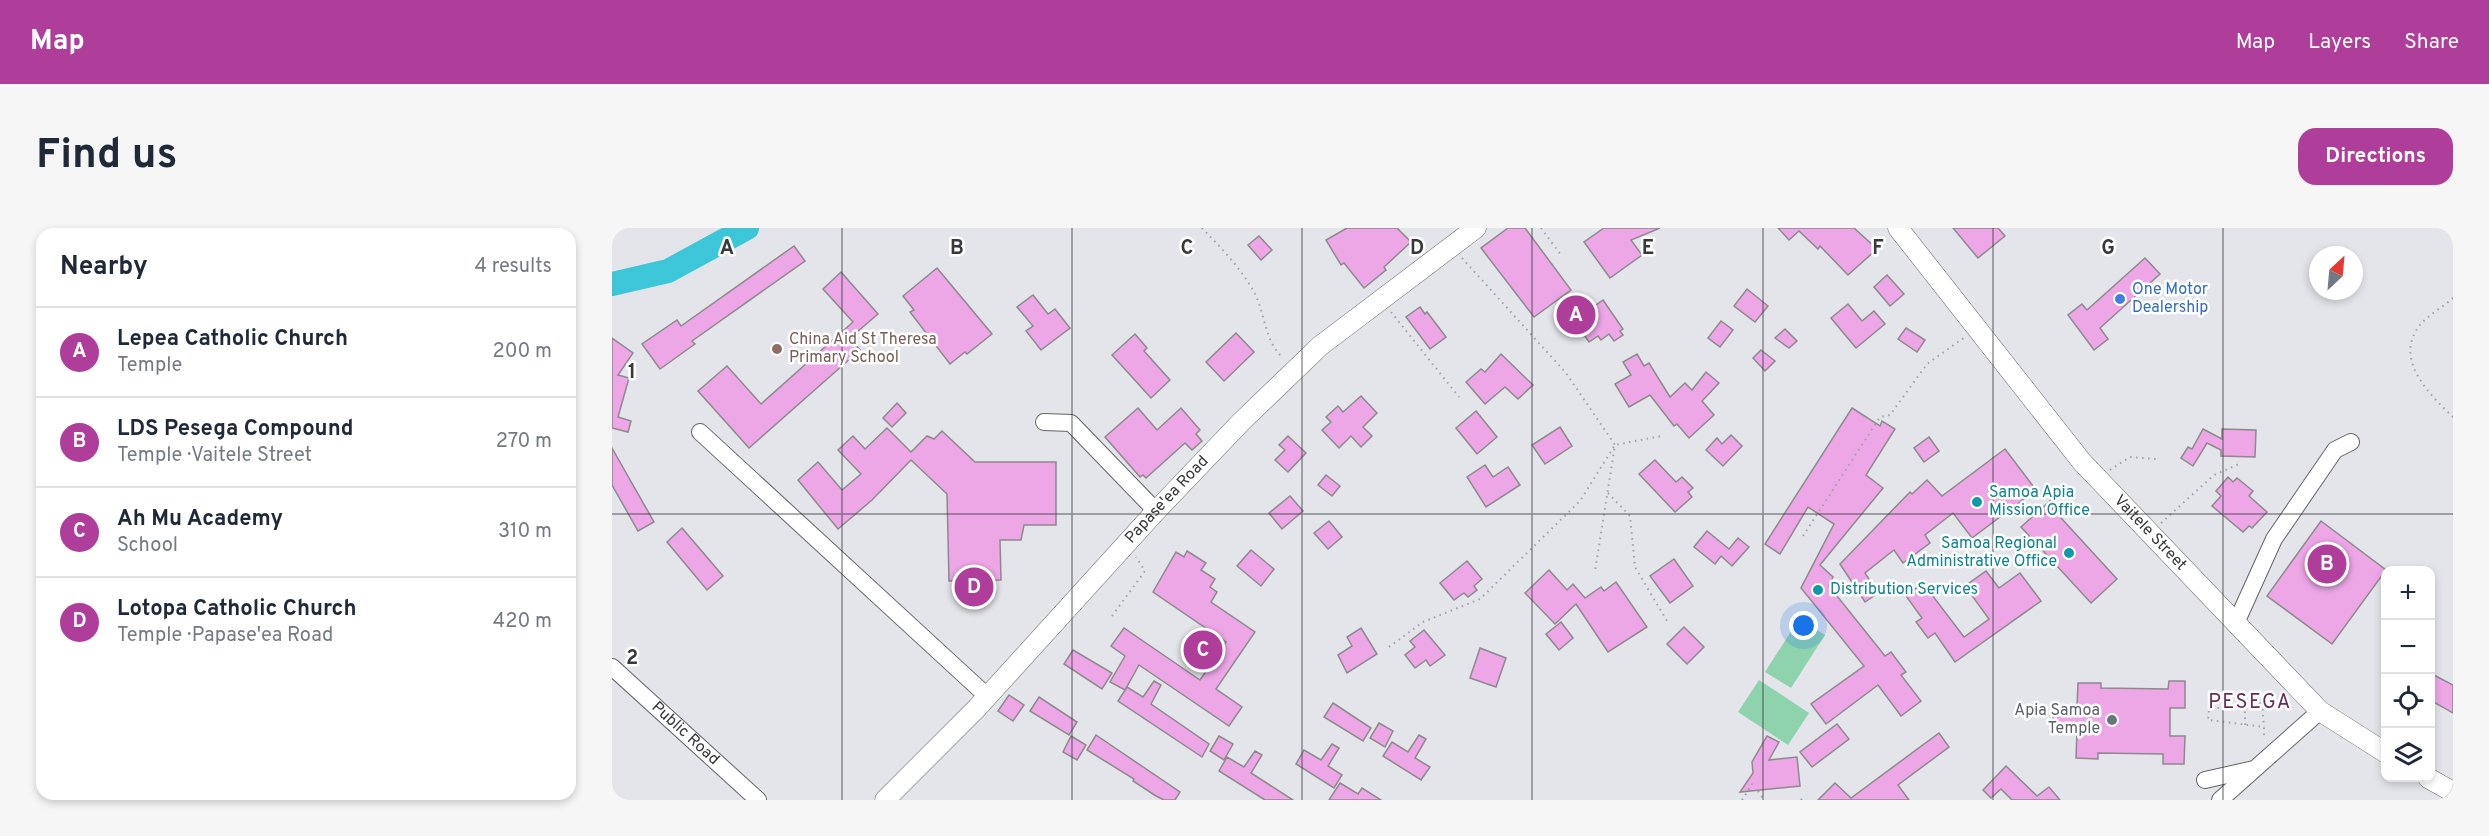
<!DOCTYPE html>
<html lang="en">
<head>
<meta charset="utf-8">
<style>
  :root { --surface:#fff; --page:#f6f6f7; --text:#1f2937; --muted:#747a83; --line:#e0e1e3; --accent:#ae3e9a }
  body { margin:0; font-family:Overpass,sans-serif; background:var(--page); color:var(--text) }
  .controls { position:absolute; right:18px; bottom:18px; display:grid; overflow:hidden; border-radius:12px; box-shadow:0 3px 9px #0003 }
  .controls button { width:54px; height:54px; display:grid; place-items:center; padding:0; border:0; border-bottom:2px solid var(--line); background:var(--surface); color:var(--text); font:30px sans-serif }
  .compass { position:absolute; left:1697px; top:18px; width:54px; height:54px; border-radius:50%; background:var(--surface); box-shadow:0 3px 9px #0003; rotate:26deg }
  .you { position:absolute; left:1192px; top:398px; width:21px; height:21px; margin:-15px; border:4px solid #fff; border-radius:50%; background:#1a73e8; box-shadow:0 0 0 9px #1a73e833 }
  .badge { display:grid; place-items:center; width:39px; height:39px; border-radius:50%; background:var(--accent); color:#fff; font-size:20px; font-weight:700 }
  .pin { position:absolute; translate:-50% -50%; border:3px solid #fff; box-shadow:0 2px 6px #0006 }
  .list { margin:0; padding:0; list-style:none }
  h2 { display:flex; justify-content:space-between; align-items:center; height:78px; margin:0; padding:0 24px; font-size:26px }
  h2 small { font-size:20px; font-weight:400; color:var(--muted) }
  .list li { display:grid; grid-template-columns:39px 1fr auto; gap:18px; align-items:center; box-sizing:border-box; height:90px; padding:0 24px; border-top:2px solid var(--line) }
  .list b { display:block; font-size:22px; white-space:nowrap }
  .list p { margin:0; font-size:20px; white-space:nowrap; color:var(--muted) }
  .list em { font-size:20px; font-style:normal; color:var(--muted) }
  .icon { flex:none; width:33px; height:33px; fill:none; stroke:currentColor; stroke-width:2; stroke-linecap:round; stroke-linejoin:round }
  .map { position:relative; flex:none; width:1841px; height:572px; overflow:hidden; border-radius:18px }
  header { display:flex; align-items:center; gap:36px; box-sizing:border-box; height:84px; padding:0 30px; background:var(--accent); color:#fff }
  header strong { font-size:28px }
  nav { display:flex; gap:33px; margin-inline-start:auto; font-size:21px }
  .intro { display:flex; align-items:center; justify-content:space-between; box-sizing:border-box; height:144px; padding:0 36px }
  h1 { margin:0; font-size:42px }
  .button { padding:15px 27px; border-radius:18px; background:var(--accent); color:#fff; font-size:21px; font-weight:700 }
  main { display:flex; gap:36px; padding:0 36px }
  aside { flex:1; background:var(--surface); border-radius:18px; box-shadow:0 3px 9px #0003 }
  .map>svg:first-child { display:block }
  .green { fill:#8fd2ae }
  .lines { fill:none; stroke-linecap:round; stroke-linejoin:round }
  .river { stroke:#3cc6d7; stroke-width:24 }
  .building { fill:#eda7e7; stroke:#8d898c; stroke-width:1.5 }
  .minor-casing { stroke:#636468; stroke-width:18 }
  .major-casing { stroke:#636468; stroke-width:21 }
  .path { stroke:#a0a1a4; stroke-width:2; stroke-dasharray:1.5 4.5; stroke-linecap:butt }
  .minor { stroke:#fff; stroke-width:16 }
  .major { stroke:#fff; stroke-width:20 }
  .grid { fill:none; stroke:#39393b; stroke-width:1.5; stroke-opacity:0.55 }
  .shop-dot { fill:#3f7fe0; stroke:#fff; stroke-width:2 }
  .education-dot { fill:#8d6e63; stroke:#fff; stroke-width:2 }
  .culture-dot { fill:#0f9aa8; stroke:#fff; stroke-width:2 }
  .worship-dot { fill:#6b7280; stroke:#fff; stroke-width:2 }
  .labels { text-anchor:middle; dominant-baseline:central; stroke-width:5; stroke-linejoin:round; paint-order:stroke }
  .shop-label { font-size:16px; fill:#366cbe; stroke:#fff; text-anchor:start }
  .education-label { font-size:16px; fill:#785e54; stroke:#fff; text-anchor:start }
  .culture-label { font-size:16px; fill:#0d838f; stroke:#fff; text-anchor:start }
  .street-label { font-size:16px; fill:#39393b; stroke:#fff }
  .worship-label { font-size:16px; fill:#5b616d; stroke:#fff; text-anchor:end }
  .quarter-label { font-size:20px; letter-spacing:1.5px; fill:#652e5a; stroke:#fff }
  .grid-label { font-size:20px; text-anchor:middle; font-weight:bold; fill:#39393b; stroke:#fff; stroke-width:5; stroke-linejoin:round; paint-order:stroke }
</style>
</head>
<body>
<header>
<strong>Map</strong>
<nav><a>Map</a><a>Layers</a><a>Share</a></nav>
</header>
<div class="intro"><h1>Find us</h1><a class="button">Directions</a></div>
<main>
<aside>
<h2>Nearby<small>4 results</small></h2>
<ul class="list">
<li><span class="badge">A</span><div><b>Lepea Catholic Church</b><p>Temple</p></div><em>200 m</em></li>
<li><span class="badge">B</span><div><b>LDS Pesega Compound</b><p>Temple · Vaitele Street</p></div><em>270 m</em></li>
<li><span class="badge">C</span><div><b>Ah Mu Academy</b><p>School</p></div><em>310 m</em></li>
<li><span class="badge">D</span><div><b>Lotopa Catholic Church</b><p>Temple · Papase'ea Road</p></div><em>420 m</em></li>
</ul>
</aside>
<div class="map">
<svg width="1841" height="572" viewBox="0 0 1841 572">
  <rect width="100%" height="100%" fill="#e4e5ea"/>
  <g class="green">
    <polygon points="1187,391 1213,407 1179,460 1153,444"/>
    <polygon points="1147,452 1197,485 1176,517 1126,484"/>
  </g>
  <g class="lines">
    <polyline class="river" points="0,56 56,43 135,0"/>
  </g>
  <g class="building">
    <polygon points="735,0 785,0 799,14 772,39 774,42 752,60 732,35 729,37 714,12"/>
    <polygon points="896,0 913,0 959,62 922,89 869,20"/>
    <polygon points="992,0 1048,0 1019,12 1030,27 998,50 972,14"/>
    <polygon points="1166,0 1242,0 1265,21 1236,47 1208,18 1206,21 1187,3 1177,12"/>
    <polygon points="1341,0 1386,0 1393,8 1366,30"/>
    <polygon points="647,8 660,22 649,32 636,17"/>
    <polygon points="182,18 193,33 80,113 83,116 48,141 30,116 65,92 69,98"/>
    <polygon points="1533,30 1548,46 1488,100 1496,111 1482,122 1456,87 1470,76 1475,82"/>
    <polygon points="325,40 380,106 355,126 353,124 338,136 298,84 302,82 291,68"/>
    <polygon points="229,44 266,86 238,110 248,122 137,220 86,163 115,138 149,176 241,94 211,61"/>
    <polygon points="1275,47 1292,66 1278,78 1262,59"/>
    <polygon points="1135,61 1156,78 1143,94 1122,78"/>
    <polygon points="421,67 436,86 443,81 458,100 429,122 414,103 421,98 405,79"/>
    <polygon points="991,72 1011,101 1008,103 1011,107 1002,113 997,106 989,112 986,108 977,114 970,104 978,99 970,87"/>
    <polygon points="1236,76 1250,93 1262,83 1273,96 1244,120 1219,90"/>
    <polygon points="808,79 813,86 815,84 834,109 818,121 794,89"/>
    <polygon points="1109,93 1121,102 1108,119 1096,110"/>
    <polygon points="1294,100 1313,112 1305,124 1286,111"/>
    <polygon points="1173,101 1185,113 1177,120 1163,110"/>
    <polygon points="624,105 642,124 612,153 594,134"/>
    <polygon points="523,106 535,120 532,123 558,152 539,170 500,127"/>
    <polygon points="0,110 21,125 6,147 17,150 6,189 19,193 16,204 0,200"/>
    <polygon points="1149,122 1163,133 1153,143 1141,130"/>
    <polygon points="889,126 921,157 906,171 893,159 873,176 854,154 869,141 873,144"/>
    <polygon points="1025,126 1032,138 1037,135 1058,169 1073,155 1080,162 1094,144 1107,155 1090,173 1102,187 1077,210 1065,196 1062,198 1038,167 1017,179 1003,156 1019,147 1011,134"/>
    <polygon points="749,168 765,185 751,199 760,208 749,219 739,208 727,220 710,202 719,194 714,189 726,178 731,184"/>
    <polygon points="285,175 294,185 280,199 271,190"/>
    <polygon points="526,180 545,202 569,180 588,202 584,206 590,213 580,222 573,215 534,250 531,247 528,249 493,209"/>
    <polygon points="1240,180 1268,198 1270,193 1283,201 1254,247 1271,260 1208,337 1221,349 1217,358 1273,428 1279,424 1294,444 1289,447 1309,473 1289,488 1266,457 1214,496 1199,476 1252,438 1189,360 1222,296 1196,279 1168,326 1153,316"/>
    <polygon points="864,183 885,209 865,226 844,200"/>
    <polygon points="948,199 960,218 933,236 920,217"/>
    <polygon points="275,200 299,224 315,208 322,211 330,203 363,234 444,234 444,297 412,297 409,312 388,312 389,352 337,353 335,266 299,232 260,272 226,301 186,252 206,234 230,262 249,246 226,222 241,208 253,221"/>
    <polygon points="1591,201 1610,211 1610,201 1644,202 1643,229 1609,228 1609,222 1595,215 1581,238 1569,230 1576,219 1580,221"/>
    <polygon points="1119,207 1130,218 1111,238 1094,222 1105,210 1110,216"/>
    <polygon points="676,208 694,225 676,244 663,232 673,222 667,217"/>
    <polygon points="1317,209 1327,223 1312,234 1302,220"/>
    <polygon points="0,220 42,294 26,303 0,257"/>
    <polygon points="1393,221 1424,262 1360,310 1341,285 1313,307 1318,315 1291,335 1282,322 1253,345 1266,365 1253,374 1228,336 1298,264 1300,266 1315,252 1330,268"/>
    <polygon points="1043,232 1064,254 1070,249 1081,260 1076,264 1080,269 1063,284 1027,246"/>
    <polygon points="873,237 881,249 896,239 908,257 874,279 855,249"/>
    <polygon points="714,247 728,258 720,268 706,257"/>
    <polygon points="1616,249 1621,254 1625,250 1641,263 1637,268 1655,284 1640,300 1637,298 1631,304 1600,278 1609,268 1604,263"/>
    <polygon points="678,268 691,283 670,301 657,285"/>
    <polygon points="1439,272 1439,279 1505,351 1479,375 1409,299"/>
    <polygon points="717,293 730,309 716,321 702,305"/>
    <polygon points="1709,293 1774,342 1720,416 1655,368"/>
    <polygon points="70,300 111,348 95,362 55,314"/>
    <polygon points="1095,303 1117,321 1126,310 1137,319 1120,338 1109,328 1103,336 1082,319"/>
    <polygon points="639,322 662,341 649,358 625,338"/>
    <polygon points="575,323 594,335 589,342 603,351 598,359 605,364 599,374 643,404 604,461 630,479 617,498 527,437 513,462 498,454 513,428 499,418 512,400 588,452 614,414 541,364 564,324 572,329"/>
    <polygon points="1062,331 1081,358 1058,375 1038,348"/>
    <polygon points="855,333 870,351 862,358 865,362 856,369 852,365 842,372 828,355"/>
    <polygon points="937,342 955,362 961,356 973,370 989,359 992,363 1004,354 1035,399 996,424 964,376 943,396 913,365"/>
    <polygon points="1374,343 1387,360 1408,345 1429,373 1343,434 1323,405 1316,410 1304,394 1310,390 1294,368 1311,355 1352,409 1377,391 1353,358"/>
    <polygon points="949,394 961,410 947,422 934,406"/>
    <polygon points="1072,399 1092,419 1075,436 1055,416"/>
    <polygon points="749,400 765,426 735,445 726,427 740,418 735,409"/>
    <polygon points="812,402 833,427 818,438 814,432 803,440 793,427 803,419 798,413"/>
    <polygon points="868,420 894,430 884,459 858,450"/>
    <polygon points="461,422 500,445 490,461 452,436"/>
    <polygon points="1818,445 1841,457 1841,485 1818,472"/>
    <polygon points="542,453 549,457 539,476 597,516 590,529 506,473 515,459 531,469"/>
    <polygon points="1557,453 1573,453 1573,480 1558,480 1558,508 1573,508 1572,536 1551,536 1551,526 1486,525 1486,531 1464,530 1465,503 1441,503 1441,477 1465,478 1466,455 1489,455 1489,460 1556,461"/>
    <polygon points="397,467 412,477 401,493 386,483"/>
    <polygon points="427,469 465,494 457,507 418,483"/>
    <polygon points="721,475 759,500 751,513 712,489"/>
    <polygon points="767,495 781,503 773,519 758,510"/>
    <polygon points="1225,496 1237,511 1200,539 1188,524"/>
    <polygon points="1327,505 1337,519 1286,557 1297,572 1206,572 1223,555 1239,570"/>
    <polygon points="484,507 568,564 563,572 552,572 544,568 521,553 522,551 475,522"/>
    <polygon points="807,507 814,511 803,530 818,539 809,552 771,528 780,514 796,524"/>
    <polygon points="459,508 474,517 465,532 451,524"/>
    <polygon points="607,508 621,516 612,532 598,523"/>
    <polygon points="1155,508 1167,514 1157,532 1185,529 1188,558 1128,564 1141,545 1140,534"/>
    <polygon points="720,516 727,520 716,538 730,547 722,560 684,536 692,522 709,532"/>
    <polygon points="643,523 650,527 639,545 681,572 653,572 607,543 615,529 632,539"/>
    <polygon points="1394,538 1425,568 1437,559 1448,572 1400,572 1389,561 1379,570 1371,562"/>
    <polygon points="728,555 746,566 750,560 769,572 717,572"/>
  </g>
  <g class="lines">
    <defs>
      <g id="minor">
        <polyline points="432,194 459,195 544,283"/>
        <polyline points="88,204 376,469"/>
        <polyline points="1624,395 1662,311 1723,222 1739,214"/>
        <path id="s1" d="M0 439 146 572"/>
        <polyline points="1593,552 1642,541"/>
        <polyline points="1608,572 1708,483"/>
      </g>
      <g id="major">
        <path id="s2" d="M1286 0 1470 234 1708 483 1774 525"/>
        <polyline points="1816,550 1841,564"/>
        <path id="s3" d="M273 572 365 480 544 283 629 194 708 118 864 0"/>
      </g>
    </defs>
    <use href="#minor" class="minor-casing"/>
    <use href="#major" class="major-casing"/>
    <g class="path">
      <path d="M590 0C609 20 630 41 643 66 653 86 653 114 671 130"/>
      <polyline points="929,0 949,27"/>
      <polyline points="850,30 954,145 1003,217 983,343"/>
      <path d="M1841 70C1831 79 1816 87 1808 97 1781 131 1817 166 1841 189"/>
      <polyline points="779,84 847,169"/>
      <polyline points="1498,242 1518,229 1544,231"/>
      <polyline points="996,265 1018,288 1023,339 1055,393"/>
      <polyline points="1549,295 1602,247 1627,236"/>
      <polyline points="1191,308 1268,189 1278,187 1315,136 1353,109"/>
      <polyline points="500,388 533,343 524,329"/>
      <polyline points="777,419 811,394 868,371 968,273 1003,217 1049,208"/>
      <polyline points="1650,475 1652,499"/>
      <polyline points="1633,497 1633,477"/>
      <polyline points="1652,507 1652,499 1596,492 1597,481 1650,475 1655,465"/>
      <polyline points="1146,563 1152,572"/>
      <polyline points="1130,572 1142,553"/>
      <polyline points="1189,572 1192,567"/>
    </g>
    <use href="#minor" class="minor"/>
    <use href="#major" class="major"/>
  </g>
  <path class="grid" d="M230 0V572M460 0V572M690 0V572M920 0V572M1151 0V572M1381 0V572M1611 0V572M0 286H1841"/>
  <circle class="shop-dot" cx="1508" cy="71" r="6"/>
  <circle class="education-dot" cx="165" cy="121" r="6"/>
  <g class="culture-dot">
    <circle cx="1365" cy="274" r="6"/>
    <circle cx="1457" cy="325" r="6"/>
    <circle cx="1206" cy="362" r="6"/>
  </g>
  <circle class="worship-dot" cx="1500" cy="492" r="6"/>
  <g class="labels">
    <g class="shop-label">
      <text x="1520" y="62">One Motor<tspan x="1520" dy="18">Dealership</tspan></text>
    </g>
    <g class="education-label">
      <text x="177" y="112">China Aid St Theresa<tspan x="177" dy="18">Primary School</tspan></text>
    </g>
    <g class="culture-label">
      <text x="1377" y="265">Samoa Apia<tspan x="1377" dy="18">Mission Office</tspan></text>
      <text x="1445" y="316" text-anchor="end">Samoa Regional<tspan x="1445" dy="18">Administrative Office</tspan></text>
      <text x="1218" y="362">Distribution Services</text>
    </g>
    <g class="street-label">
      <text stroke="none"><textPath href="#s3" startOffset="412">Papase'ea Road</textPath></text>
      <text stroke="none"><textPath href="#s2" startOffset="396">Vaitele Street</textPath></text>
      <text stroke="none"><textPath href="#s1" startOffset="99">Public Road</textPath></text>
    </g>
    <g class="worship-label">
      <text x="1488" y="483">Apia Samoa<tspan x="1488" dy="18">Temple</tspan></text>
    </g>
    <g class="quarter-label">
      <text x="1638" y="475">PESEGA</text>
    </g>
  </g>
  <g class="grid-label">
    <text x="115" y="26">A</text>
    <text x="345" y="26">B</text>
    <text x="575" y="26">C</text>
    <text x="805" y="26">D</text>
    <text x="1036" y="26">E</text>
    <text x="1266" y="26">F</text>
    <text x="1496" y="26">G</text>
    <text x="20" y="150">1</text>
    <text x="20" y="436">2</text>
  </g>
</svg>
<div class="controls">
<button>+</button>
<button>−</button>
<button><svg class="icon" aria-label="locate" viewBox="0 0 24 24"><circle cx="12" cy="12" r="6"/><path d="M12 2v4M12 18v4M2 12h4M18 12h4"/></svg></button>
<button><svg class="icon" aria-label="layers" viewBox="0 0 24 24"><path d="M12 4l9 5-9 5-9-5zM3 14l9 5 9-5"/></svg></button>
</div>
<svg class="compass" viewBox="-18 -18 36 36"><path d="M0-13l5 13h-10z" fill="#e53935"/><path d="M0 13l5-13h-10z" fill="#747a83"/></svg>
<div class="you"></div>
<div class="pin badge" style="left:964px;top:87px">A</div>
<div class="pin badge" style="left:1715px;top:336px">B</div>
<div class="pin badge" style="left:591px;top:422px">C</div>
<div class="pin badge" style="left:362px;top:359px">D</div>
</div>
</main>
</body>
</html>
